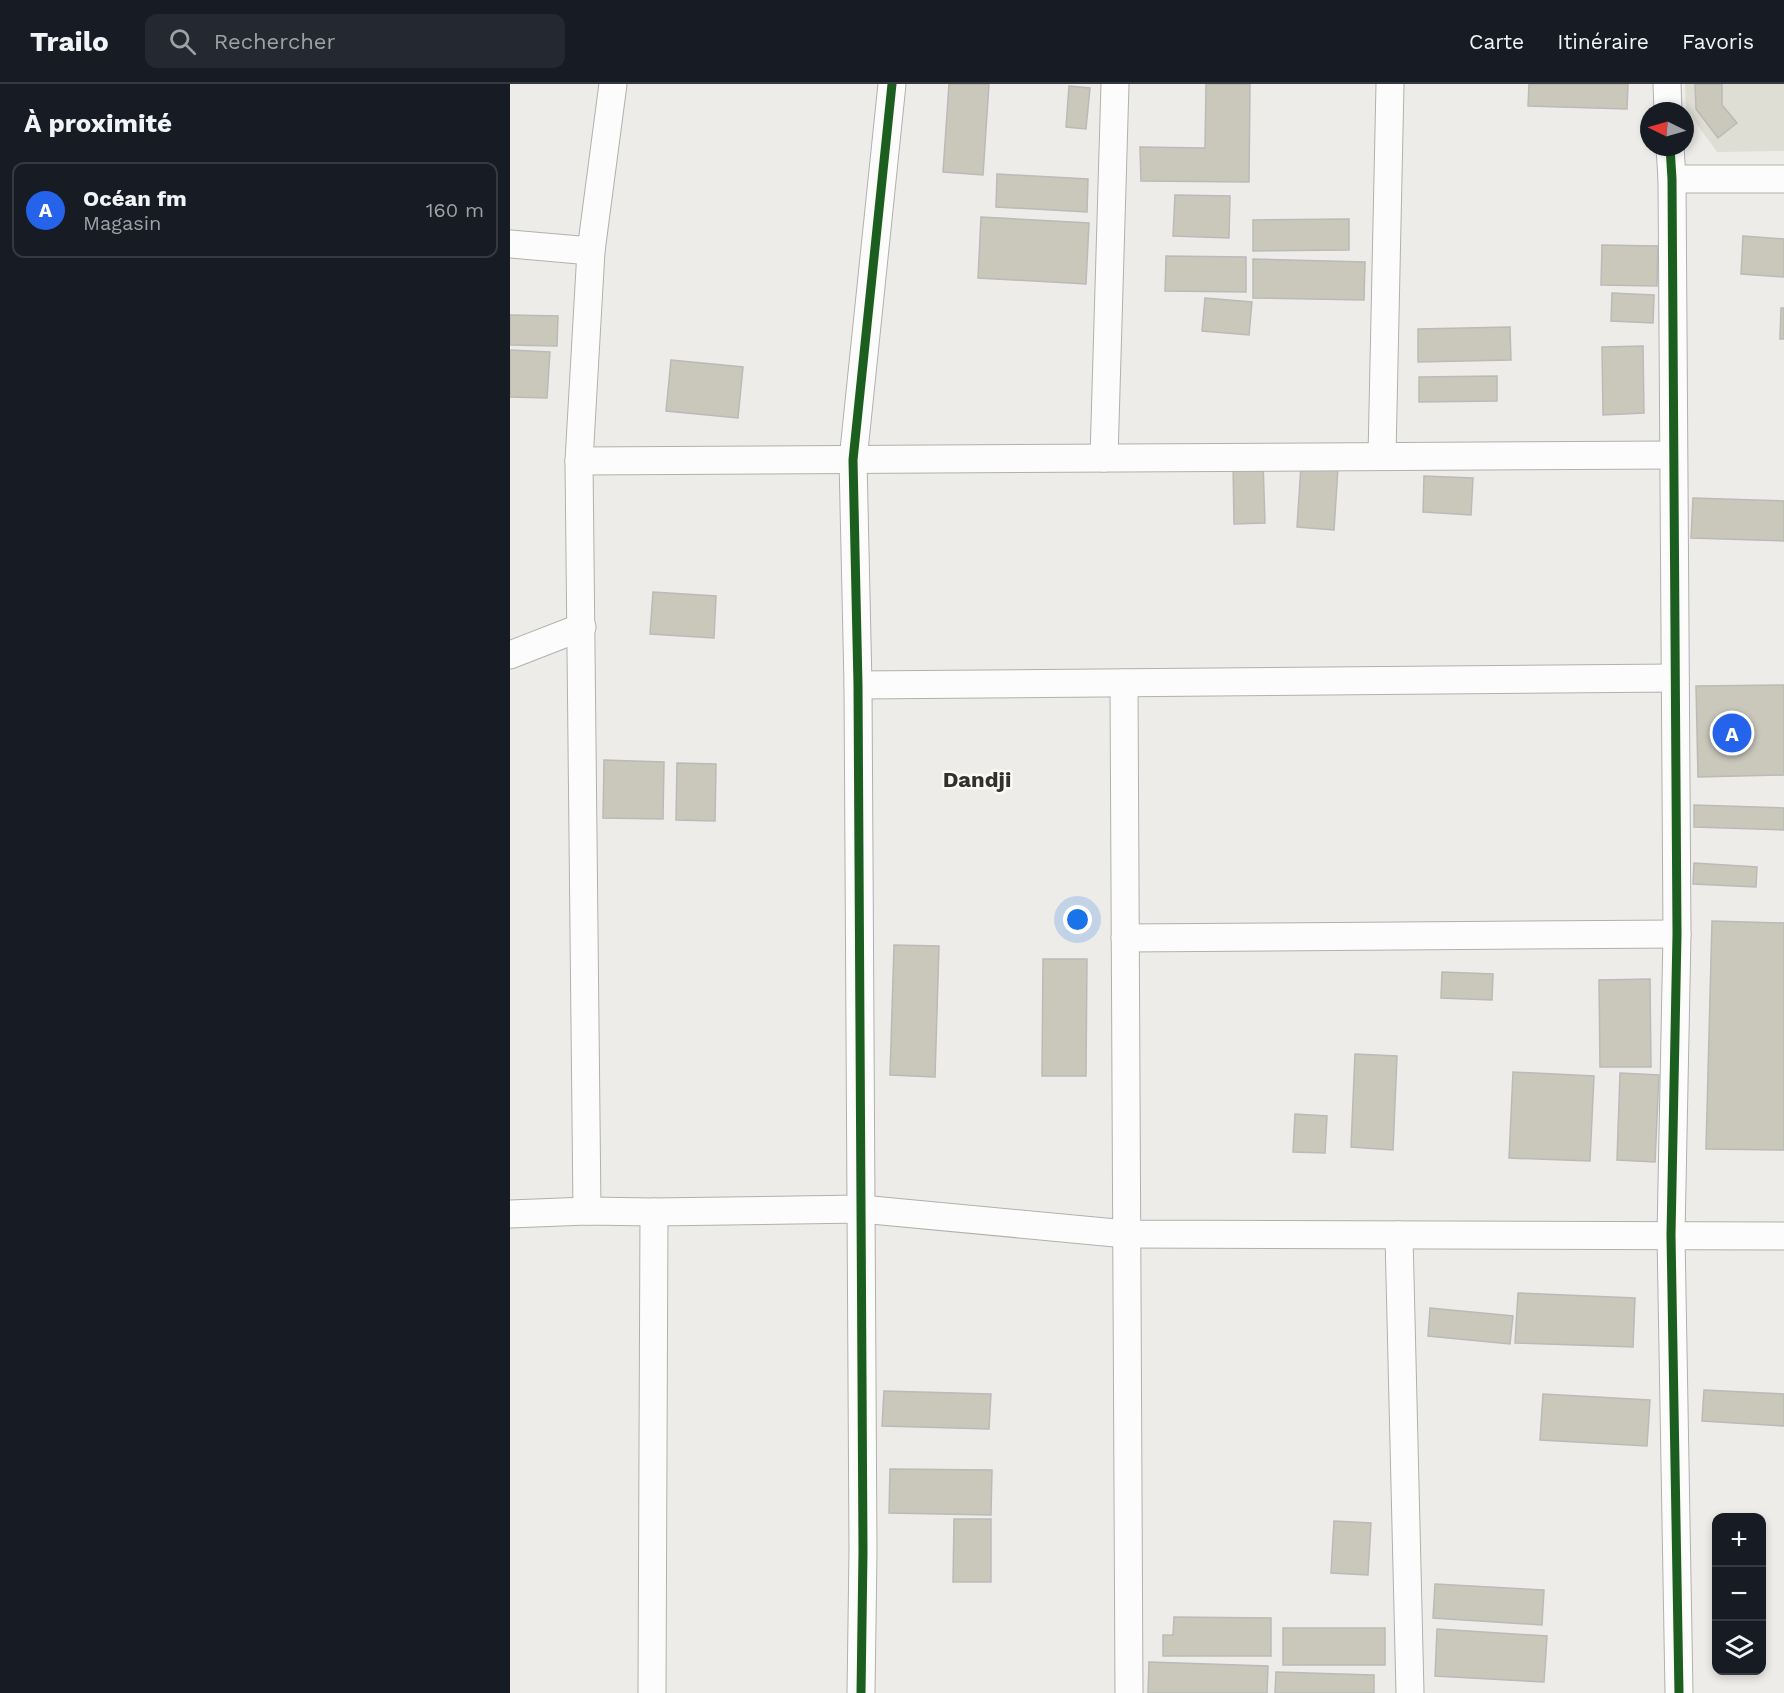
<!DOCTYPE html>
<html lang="fr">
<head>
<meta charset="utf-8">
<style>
  :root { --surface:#171b24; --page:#242831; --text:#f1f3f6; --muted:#9ea1a6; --line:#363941; --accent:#2563eb }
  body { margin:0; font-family:"Work Sans",sans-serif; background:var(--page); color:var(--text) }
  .controls { position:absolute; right:18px; bottom:18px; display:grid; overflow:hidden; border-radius:12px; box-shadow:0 3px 9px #0003 }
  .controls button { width:54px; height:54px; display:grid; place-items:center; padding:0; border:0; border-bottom:2px solid var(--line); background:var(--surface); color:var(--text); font:30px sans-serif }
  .compass { position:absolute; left:1130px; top:18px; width:54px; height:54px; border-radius:50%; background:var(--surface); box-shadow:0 3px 9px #0003; rotate:275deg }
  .you { position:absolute; left:568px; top:836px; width:21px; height:21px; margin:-15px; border:4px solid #fff; border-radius:50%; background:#1a73e8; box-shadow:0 0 0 9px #1a73e833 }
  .badge { display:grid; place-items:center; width:39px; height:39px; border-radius:50%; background:var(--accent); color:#fff; font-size:20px; font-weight:700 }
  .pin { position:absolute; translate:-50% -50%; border:3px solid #fff; box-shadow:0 2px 6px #0006 }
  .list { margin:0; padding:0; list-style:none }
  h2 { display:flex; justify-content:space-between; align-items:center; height:78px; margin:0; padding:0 24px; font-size:26px }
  h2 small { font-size:20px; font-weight:400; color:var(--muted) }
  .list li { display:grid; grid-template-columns:39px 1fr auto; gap:18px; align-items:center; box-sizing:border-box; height:96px; margin:0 12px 12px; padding:0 12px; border:2px solid var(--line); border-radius:12px }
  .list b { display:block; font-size:22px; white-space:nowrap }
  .list p { margin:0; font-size:20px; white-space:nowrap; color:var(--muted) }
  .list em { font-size:20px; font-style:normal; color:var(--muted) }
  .icon { flex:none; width:33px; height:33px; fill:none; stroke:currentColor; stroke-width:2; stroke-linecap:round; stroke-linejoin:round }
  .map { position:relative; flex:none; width:1274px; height:1609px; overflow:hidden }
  header { display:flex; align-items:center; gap:36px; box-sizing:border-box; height:84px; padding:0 30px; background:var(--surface); border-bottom:2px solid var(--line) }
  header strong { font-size:28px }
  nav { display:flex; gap:33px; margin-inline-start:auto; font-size:21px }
  .search { width:420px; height:54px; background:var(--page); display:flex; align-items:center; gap:15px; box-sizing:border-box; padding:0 21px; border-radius:12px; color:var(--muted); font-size:22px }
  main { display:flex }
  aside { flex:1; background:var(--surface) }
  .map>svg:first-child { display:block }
  .built { fill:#dfded5 }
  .building { fill:#cac8bb; stroke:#babab8; stroke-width:1.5 }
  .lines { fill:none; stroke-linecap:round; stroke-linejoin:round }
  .minor-casing { stroke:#b0b0ae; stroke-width:29 }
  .minor { stroke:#fcfcfc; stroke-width:27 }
  .cycleway-casing { stroke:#fbfaf5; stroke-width:13 }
  .cycleway { stroke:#1b5e20; stroke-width:9 }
  .labels { text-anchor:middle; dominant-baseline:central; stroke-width:5; stroke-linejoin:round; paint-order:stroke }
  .neighbourhood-label { font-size:22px; font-weight:bold; fill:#31312d; stroke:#fbfaf5 }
</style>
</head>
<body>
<header>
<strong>Trailo</strong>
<div class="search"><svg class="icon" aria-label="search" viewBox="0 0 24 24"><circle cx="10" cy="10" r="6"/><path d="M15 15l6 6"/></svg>Rechercher</div>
<nav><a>Carte</a><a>Itinéraire</a><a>Favoris</a></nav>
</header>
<main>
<aside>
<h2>À proximité<small></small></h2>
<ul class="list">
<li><span class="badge">A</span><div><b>Océan fm</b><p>Magasin</p></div><em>160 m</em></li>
</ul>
</aside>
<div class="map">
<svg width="1274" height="1609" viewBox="0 0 1274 1609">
  <rect width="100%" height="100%" fill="#edece9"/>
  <polygon class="built" points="1175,0 1274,0 1274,67 1207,68 1176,25"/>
  <g class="building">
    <polygon points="439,0 479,0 473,91 433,88"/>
    <polygon points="696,0 740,0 739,98 631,97 630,63 695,64"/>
    <polygon points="1019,0 1118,0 1117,25 1018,22"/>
    <polygon points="1185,0 1212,0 1212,21 1227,39 1208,54 1186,25"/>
    <polygon points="559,2 580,4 576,45 556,43"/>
    <polygon points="487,90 578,95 577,128 486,123"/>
    <polygon points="665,111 720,112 719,154 663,152"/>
    <polygon points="471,133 579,139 576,200 468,194"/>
    <polygon points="839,135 839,166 743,167 743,136"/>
    <polygon points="1233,152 1274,155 1274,193 1231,190"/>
    <polygon points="1092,161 1148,162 1147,202 1091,201"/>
    <polygon points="656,172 736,173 736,208 655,207"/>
    <polygon points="743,175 855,178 854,216 743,214"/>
    <polygon points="1102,209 1144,211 1143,239 1101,237"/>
    <polygon points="695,214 742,218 739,251 692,247"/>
    <polygon points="1271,224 1274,224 1274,255 1270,255"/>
    <polygon points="0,231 48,232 47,262 0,261"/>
    <polygon points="1000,243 1001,276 908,278 908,245"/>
    <polygon points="1133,262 1134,329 1093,331 1092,263"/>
    <polygon points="0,266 40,268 37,314 0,313"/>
    <polygon points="161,276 233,283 228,334 156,327"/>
    <polygon points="987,292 987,317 909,318 909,293"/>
    <polygon points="723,377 753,377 755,439 724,440"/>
    <polygon points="791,382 828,384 824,446 787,443"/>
    <polygon points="914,392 963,394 961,431 913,428"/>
    <polygon points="1183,414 1274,417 1274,457 1181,454"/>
    <polygon points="143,508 206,512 204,554 140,550"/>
    <polygon points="1274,601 1274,691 1188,693 1186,602"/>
    <polygon points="94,676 154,678 153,735 93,734"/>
    <polygon points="167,679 206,680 205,737 166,736"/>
    <polygon points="1184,721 1274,724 1274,746 1184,743"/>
    <polygon points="1184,779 1247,783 1246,803 1183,800"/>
    <polygon points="1202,837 1274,839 1274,1066 1196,1065"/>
    <polygon points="384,861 429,862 425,993 380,991"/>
    <polygon points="533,875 577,875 576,992 532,992"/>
    <polygon points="932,888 983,890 982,916 931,914"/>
    <polygon points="1140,895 1141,983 1090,983 1089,896"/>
    <polygon points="845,970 887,972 883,1066 841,1063"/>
    <polygon points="1003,988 1084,992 1080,1077 999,1074"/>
    <polygon points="1110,989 1149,991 1145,1078 1107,1076"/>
    <polygon points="785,1030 817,1032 815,1069 783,1068"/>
    <polygon points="1008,1209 1125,1214 1123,1263 1005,1259"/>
    <polygon points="920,1224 1003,1232 1000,1260 918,1252"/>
    <polygon points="1194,1306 1274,1310 1274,1342 1192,1337"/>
    <polygon points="374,1307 481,1310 479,1345 372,1342"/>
    <polygon points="1033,1310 1140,1316 1137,1362 1030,1356"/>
    <polygon points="380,1385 482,1386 481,1431 379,1429"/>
    <polygon points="444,1435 481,1435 481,1498 443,1498"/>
    <polygon points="824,1437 861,1439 858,1491 821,1489"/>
    <polygon points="925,1500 1034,1506 1032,1541 923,1534"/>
    <polygon points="664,1533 761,1534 761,1572 653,1572 653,1551 663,1551"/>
    <rect x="773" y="1544" width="102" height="37"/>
    <polygon points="927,1545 1037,1552 1034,1598 925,1592"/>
    <polygon points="639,1578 758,1582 757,1609 638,1609"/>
    <polygon points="766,1588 864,1591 864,1609 765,1609"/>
  </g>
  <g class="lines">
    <defs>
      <g id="minor">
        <polyline points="1157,0 1158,27"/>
        <polyline points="1160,63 1162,95 1167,850 1161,1151 1169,1609"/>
        <polyline points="1162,95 1274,95"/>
        <polyline points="0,160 81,167"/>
        <polyline points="872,372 880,0"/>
        <polyline points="594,374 605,0"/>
        <polyline points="69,377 1163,371"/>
        <polyline points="0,571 72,543"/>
        <polyline points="614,599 619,1609"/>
        <polyline points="348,601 1165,594"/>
        <polyline points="615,854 1167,850"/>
        <polyline points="77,1127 69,377 81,167 103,0"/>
        <polyline points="0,1130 77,1127 144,1128 351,1125 616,1150 1274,1152"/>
        <polyline points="889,1151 900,1609"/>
        <polyline points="142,1609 144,1128"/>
        <polyline points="351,1609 353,1468 348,601 343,376 382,0"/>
      </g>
    </defs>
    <use href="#minor" class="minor-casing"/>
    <use href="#minor" class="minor"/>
    <defs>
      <g id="cycleway">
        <polyline points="1160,63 1162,95 1167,850 1161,1151 1169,1609"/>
        <polyline points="351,1609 353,1468 348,601 343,376 382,0"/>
      </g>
    </defs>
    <use href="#cycleway" class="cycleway-casing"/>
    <use href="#cycleway" class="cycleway"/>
  </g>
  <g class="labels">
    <g class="neighbourhood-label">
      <text x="467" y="695">Dandji</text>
    </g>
  </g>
</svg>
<div class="controls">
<button>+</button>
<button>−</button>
<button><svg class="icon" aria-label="layers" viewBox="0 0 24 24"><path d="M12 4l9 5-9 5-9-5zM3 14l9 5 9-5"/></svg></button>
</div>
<svg class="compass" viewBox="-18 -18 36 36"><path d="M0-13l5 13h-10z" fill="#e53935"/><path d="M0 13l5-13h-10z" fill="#9ea1a6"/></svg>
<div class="you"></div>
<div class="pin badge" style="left:1222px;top:649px">A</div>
</div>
</main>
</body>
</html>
